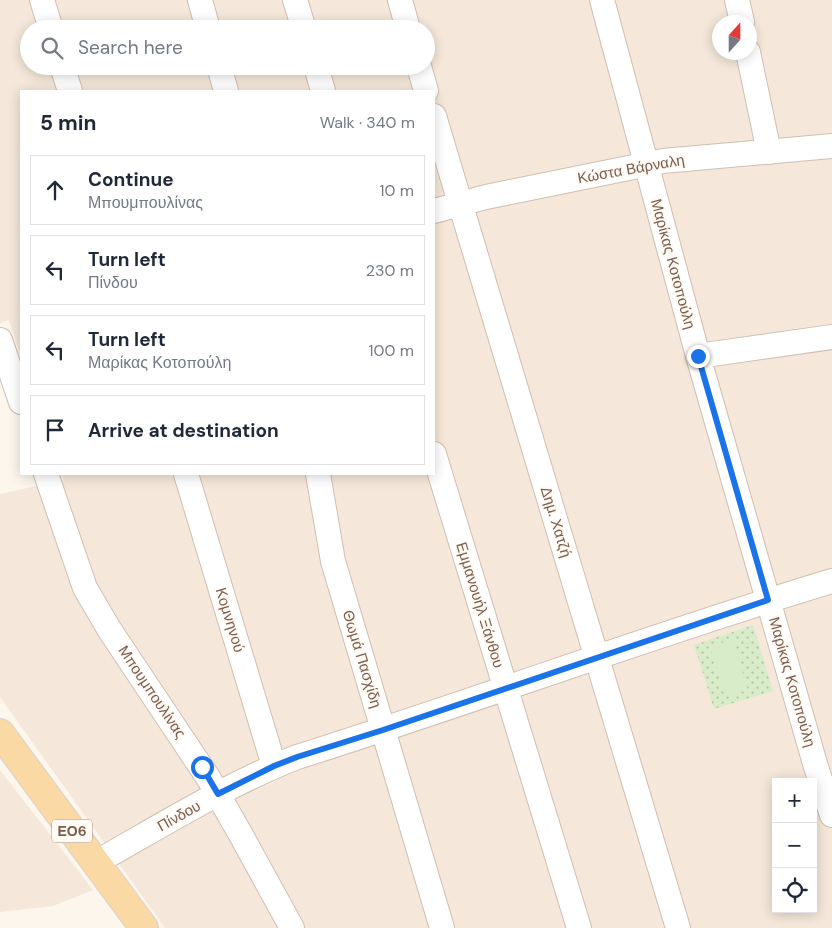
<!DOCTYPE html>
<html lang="en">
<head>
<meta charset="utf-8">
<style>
  :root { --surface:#fff; --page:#f6f6f7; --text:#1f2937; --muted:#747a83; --line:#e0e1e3 }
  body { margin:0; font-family:"DM Sans",sans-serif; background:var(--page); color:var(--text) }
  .controls { position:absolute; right:15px; bottom:15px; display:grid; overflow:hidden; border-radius:0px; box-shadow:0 2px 12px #0003 }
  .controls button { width:45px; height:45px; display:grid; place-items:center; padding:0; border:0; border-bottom:1px solid var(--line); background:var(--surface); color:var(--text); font:25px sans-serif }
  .compass { position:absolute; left:712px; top:15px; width:45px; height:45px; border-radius:50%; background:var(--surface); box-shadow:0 2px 12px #0003; rotate:21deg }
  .stop { position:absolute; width:15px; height:15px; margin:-11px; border:4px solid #1a73e8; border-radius:50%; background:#fff }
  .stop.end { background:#1a73e8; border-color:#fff; box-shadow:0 1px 5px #0008 }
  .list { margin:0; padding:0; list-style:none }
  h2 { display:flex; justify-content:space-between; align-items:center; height:65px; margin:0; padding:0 20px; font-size:21px }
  h2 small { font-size:16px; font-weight:400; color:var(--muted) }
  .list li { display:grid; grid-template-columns:32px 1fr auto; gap:15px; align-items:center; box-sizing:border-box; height:70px; margin:0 10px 10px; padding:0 10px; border:1px solid var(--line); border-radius:0px }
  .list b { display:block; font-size:19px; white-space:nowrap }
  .list p { margin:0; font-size:16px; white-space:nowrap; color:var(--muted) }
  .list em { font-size:16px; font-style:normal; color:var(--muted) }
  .icon { flex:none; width:28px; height:28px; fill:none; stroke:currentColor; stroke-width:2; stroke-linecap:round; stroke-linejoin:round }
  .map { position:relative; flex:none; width:832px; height:928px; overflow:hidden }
  .search { position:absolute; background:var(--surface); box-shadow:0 2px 12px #0003; left:20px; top:20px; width:415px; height:55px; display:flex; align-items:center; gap:12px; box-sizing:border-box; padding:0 18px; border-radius:28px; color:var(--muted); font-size:19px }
  .panel { position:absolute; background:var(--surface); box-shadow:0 2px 12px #0003; left:20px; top:90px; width:415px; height:385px; border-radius:0px }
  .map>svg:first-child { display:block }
  .residential { fill:#f5e8da; fill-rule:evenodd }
  .park { fill:url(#park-dots) }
  .garden { fill:#d8ecc9 }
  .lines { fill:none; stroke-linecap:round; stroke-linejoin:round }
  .minor-casing { stroke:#d1beb0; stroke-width:26 }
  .major-casing { stroke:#dad1cd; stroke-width:30 }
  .minor { stroke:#fff; stroke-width:24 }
  .major { stroke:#fbd9a5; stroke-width:28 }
  .route { stroke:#1a73e8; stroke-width:6 }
  .labels { text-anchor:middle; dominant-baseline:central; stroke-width:4; stroke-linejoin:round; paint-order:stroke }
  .shield { fill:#fffaf3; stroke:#a28b7f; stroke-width:1 }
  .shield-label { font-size:14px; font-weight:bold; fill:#7a5c4d }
  .street-label { font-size:15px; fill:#7a5c4d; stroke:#fffaf3 }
</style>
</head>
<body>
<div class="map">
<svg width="832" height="928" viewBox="0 0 832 928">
  <defs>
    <pattern id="park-dots" width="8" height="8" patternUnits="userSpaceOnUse" patternTransform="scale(1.25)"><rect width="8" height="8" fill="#d8ecc9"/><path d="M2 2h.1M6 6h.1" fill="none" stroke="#b4c2a5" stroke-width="1.8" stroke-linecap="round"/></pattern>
  </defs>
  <rect width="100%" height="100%" fill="#fdf6ec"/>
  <g class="residential">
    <path d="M0 0H832V928H165L0 697V494L64 480 62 474H434V91H21V357L9 320 0 323ZM720 22H750V52H720ZM29 29H426V66H29ZM776 782H813V909H776Z"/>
    <polygon points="0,770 93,890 53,906 0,912"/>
  </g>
  <polygon class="park" points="753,625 773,691 714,709 694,645"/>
  <polygon class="garden" points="733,640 748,690 725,697 710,646"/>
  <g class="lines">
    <defs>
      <g id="minor">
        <polyline points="42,0 51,29"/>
        <polyline points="200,0 208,29"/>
        <polyline points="295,0 304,29"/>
        <polyline points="400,0 408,29"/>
        <polyline points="602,0 698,356 816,767 832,815"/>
        <polyline points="737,0 742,22"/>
        <polyline points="748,52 769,152"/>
        <polyline points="62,66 70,91"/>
        <polyline points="219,66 226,91"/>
        <polyline points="316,66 323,91"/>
        <polyline points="419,66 426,91"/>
        <polyline points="434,116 678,928"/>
        <polyline points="434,211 486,197 663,161 832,146"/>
        <polyline points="0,340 21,402"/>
        <polyline points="698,356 832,337"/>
        <polyline points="434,454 579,928"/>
        <polyline points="46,474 85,588 109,629 209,779 241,835 292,928"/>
        <polyline points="186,474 274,766"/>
        <polyline points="318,474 333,561 442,928"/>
        <path d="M95 863C161 826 226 785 297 757 476 701 652 635 832 581"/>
      </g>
      <polyline id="major" points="0,733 144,928"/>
    </defs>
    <use href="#minor" class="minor-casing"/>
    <use href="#major" class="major-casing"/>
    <use href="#minor" class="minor"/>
    <use href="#major" class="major"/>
  </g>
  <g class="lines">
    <polyline class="route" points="202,767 218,794 274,766 297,757 383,730 768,600 698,356"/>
  </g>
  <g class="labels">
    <rect class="shield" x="52" y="819.5" width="40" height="23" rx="4"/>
    <g class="shield-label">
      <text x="72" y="831">ΕΟ6</text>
    </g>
    <g class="street-label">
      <text transform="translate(631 169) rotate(-10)">Κώστα Βάρναλη</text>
      <text transform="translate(673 264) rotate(75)">Μαρίκας Κοτοπούλη</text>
      <text transform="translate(556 522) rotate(73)">Δημ. Χατζή</text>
      <text transform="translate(480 605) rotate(73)">Εμμανουήλ Ξάνθου</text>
      <text transform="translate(230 620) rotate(73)">Κομνηνού</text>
      <text transform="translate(362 659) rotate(73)">Θωμά Πασχίδη</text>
      <text transform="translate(792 682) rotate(74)">Μαρίκας Κοτοπούλη</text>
      <text transform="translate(152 692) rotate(56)">Μπουμπουλίνας</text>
      <text transform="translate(179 816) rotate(-29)">Πίνδου</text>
    </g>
  </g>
</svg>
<div class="controls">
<button>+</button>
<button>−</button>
<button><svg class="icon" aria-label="locate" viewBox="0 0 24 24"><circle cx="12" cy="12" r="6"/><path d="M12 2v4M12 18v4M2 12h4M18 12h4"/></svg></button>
</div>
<svg class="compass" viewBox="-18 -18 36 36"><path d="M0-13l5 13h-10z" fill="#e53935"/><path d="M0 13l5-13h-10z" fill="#747a83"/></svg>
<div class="stop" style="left:202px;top:767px"></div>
<div class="stop end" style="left:698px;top:356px"></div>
<div class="search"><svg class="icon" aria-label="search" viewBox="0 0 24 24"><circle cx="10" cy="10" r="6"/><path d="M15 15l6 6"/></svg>Search here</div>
<section class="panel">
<h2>5 min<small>Walk · 340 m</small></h2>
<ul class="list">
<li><svg class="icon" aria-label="ahead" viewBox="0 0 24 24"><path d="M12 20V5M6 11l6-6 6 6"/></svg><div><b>Continue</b><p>Μπουμπουλίνας</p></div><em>10 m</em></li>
<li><svg class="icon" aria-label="left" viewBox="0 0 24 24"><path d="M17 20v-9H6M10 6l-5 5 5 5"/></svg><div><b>Turn left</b><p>Πίνδου</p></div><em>230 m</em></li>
<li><svg class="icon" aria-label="left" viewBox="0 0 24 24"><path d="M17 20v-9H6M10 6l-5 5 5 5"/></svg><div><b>Turn left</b><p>Μαρίκας Κοτοπούλη</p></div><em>100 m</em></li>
<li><svg class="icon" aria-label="arrive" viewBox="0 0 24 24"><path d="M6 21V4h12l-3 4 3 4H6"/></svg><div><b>Arrive at destination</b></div></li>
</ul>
</section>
</div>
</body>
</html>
